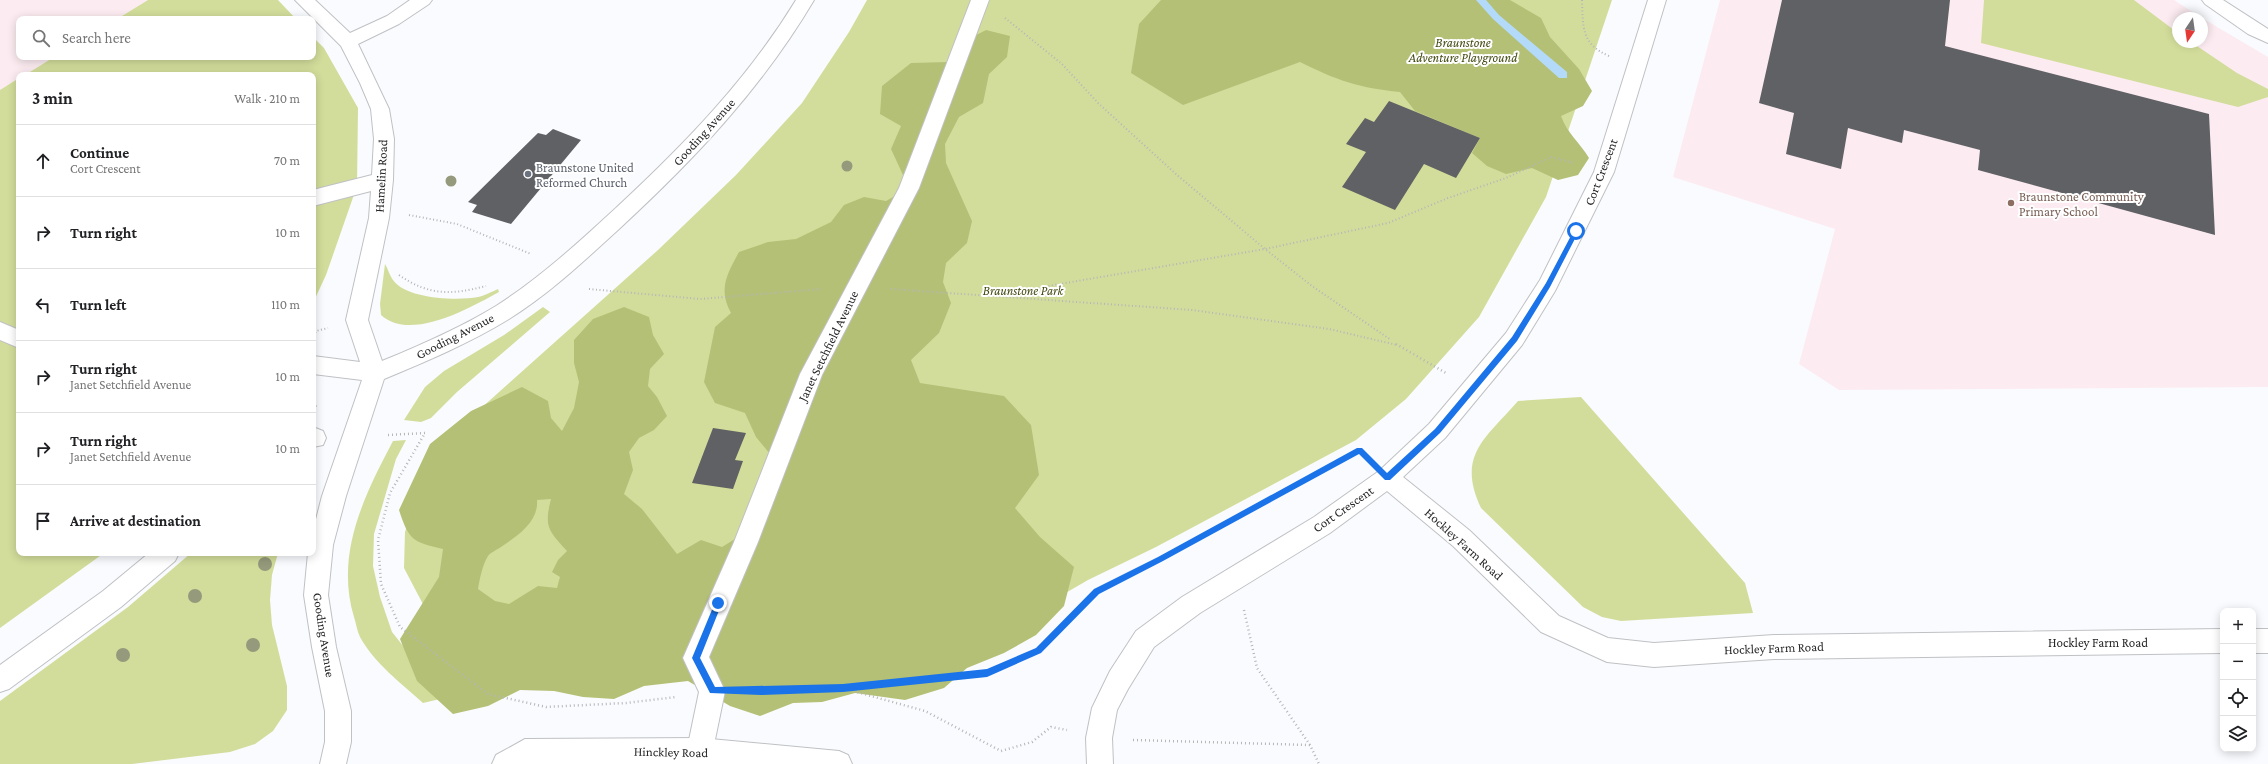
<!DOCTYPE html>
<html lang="en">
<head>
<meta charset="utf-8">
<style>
  :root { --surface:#fff; --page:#f2f2f2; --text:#202124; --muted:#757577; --line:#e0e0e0 }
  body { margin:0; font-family:"Crimson Pro",serif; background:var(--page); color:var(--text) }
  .controls { position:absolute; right:12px; bottom:12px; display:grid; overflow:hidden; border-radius:8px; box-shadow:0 2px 10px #0003 }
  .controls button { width:36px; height:36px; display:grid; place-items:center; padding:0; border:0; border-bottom:1px solid var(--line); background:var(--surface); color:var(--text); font:20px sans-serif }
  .compass { position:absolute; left:2172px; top:12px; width:36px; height:36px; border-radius:50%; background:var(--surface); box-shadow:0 2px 10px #0003; rotate:193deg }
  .stop { position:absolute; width:12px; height:12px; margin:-9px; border:3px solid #1a73e8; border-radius:50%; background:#fff }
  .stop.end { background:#1a73e8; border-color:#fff; box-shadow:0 1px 4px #0008 }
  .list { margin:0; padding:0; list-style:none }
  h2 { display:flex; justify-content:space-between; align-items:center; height:52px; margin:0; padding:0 16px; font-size:17px }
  h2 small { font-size:13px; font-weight:400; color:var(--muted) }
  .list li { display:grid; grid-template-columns:26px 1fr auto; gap:12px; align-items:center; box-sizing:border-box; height:72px; padding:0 16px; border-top:1px solid var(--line) }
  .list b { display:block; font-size:15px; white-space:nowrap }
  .list p { margin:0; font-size:13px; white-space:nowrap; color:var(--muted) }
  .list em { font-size:13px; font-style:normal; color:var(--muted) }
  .icon { flex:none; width:22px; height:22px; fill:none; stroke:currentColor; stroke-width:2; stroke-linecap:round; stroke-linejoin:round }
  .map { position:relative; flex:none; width:2268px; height:764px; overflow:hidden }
  .search { position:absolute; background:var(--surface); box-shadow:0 2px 10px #0003; left:16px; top:16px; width:300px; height:44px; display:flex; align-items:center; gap:10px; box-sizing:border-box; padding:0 14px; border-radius:8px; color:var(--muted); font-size:15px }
  .panel { position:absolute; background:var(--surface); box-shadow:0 2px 10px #0003; left:16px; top:72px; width:300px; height:484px; border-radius:8px }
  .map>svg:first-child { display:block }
  .education { fill:#fcecf1 }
  .green { fill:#d2dd9b }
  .forest { fill:#b4c075; fill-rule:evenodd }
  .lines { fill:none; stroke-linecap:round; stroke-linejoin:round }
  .stream { fill:#b4daf9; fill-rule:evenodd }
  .building { fill:#606164 }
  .minor-casing { stroke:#bfc1c4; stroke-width:2 }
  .major-casing { stroke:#bfc1c4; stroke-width:2 }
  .path-far1 { stroke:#b6b6b9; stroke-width:2; stroke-dasharray:1 2.5; stroke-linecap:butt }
  .path { stroke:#b6b6b9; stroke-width:2.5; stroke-dasharray:1 3; stroke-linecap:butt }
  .minor { fill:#fff; fill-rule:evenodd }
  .major { fill:#fff; fill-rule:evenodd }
  .tree { fill:#959a7c }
  .route { fill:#1a73e8 }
  .worship-dot { fill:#6b7280; stroke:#fff; stroke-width:1.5 }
  .education-dot { fill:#8d6e63; stroke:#fff; stroke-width:1.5 }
  .labels { text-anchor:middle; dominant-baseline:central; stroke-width:4; stroke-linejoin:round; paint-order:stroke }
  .park-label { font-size:13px; font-style:italic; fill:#434a12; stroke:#fff }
  .street-label { font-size:13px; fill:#272728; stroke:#fff }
  .worship-label { font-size:13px; fill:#5b616d; stroke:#fff; text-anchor:start }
  .education-label { font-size:13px; fill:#785e54; stroke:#fff; text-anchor:start }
</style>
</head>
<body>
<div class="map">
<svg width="2268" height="764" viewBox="0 0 2268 764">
  <rect width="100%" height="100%" fill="#fafbfe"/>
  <g class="education">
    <polygon points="0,0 148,0 117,19 19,19 19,57 54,57 25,75 19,75 19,78 0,90"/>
    <polygon points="1720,0 2174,0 2202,18 2178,18 2178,42 2202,42 2202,18 2268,57 2268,387 1839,390 1799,364 1835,229 1673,177"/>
  </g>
  <g class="green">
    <polygon points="148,0 278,0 296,19 117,19"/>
    <polygon points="867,0 1612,0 1546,197 1479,317 1406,399 1356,440 1156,547 1088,580 1000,631 425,608 404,568 405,532 418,494 451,435 658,250 736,175 802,103 849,32"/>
    <polygon points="1984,0 2134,0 2178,33 2178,42 2191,42 2237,73 2268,89 2268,97 2238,107 1981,43"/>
    <polygon points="313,37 324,48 358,108 357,186 326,275 313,303 313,75 25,75 54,57 313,57"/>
    <polygon points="19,78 19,553 104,553 0,628 0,90"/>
    <path d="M385 264C388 269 390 276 393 280 406 299 457 301 478 297 484 296 491 292 498 289L499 292C470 308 410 342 381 315L380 304Z"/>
    <polygon points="543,307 550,312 457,392 431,418 421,422 404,420 425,387 444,371 504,335"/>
    <path d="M1581 397 1745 583 1753 613 1621 621 1602 617 1583 607 1481 508C1456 455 1486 438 1518 401Z"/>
    <path d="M406 440 396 459 374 534 373 566 380 597 392 632 419 666 461 694 423 703C401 683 375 664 360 637 357 631 356 623 354 617 335 554 364 496 393 441Z"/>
    <polygon points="191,553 278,553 272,575 270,600 272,625 287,686 287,710 273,731 255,744 230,752 132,764 0,764 0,701 128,607"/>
  </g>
  <g class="forest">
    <path d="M1161 0H1510L1541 18 1550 37 1579 69 1592 91 1583 106 1561 116C1567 133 1580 143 1589 158L1578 175 1558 180 1532 168 1506 174 1487 166 1472 153 1480 138 1415 111 1400 92C1359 88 1336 80 1300 62L1183 105 1131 73 1139 24Z"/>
    <path d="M986 30 1010 36 1007 57 989 74 983 103 959 117 945 144 946 163 972 221 967 243 946 263 943 282 951 303 939 333 911 360 920 383 1004 396 1031 425 1039 475 1015 508 1040 537 1074 567 1064 606 1036 635 1004 653 967 668 944 688 905 700 855 693 822 702 793 703 760 716 730 706 688 681 644 686 614 699 583 697 554 691 520 690 488 706 453 714 417 681 400 639 439 577 443 549C413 542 409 541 399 510L430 444 471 411 522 387 548 401 551 418 562 431 574 408 579 382 574 363V340L593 319 624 307 649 317 653 335 664 354 650 369 648 386 657 397 667 416 654 430 639 438 629 452 633 470 624 494 642 509 677 554 701 540 722 547 743 534 770 454 756 437 745 413 715 403 704 382 715 327 731 313C718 289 727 274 739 252L768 242 796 239 831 222 844 205 864 197 886 201 909 188 891 149 901 126 880 114 882 86 911 63 949 62 959 44ZM551 499C544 527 548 530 567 551L558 560 552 572 560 577 557 588 538 586 509 604 495 601 478 589C480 578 482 566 488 556 491 552 497 550 501 547 517 536 539 522 537 500Z"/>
  </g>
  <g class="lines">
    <polygon class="stream" points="1476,0 1486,0 1499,15 1567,72 1567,78 1559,78 1493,19"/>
  </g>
  <g class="building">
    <polygon points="1782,0 1950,0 1945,46 2209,114 2215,235 1978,170 1980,150 1904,130 1902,143 1848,128 1841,169 1786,154 1794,113 1759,103"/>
    <polygon points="1389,101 1480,138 1456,178 1424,164 1395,210 1342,187 1366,152 1346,144 1365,118 1374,122"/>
    <polygon points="553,129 581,140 511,224 472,212 477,205 468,202 538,133 546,135"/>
    <polygon points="713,428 746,433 735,460 743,461 733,489 692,483"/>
  </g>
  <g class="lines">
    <defs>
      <g id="minor">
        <path d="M295 0H315L350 33 387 16 410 0H432L429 4 399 24 358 44 389 109 394 139 393 180 389 218 368 320 382 361C421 345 460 328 496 306 540 278 579 242 617 207 685 144 748 79 796 0H814C762 88 694 160 619 229 584 261 549 294 509 319 470 343 427 361 384 379L346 496 333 545 328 595 336 647 351 711V742L346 764H320L325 742V711L312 647 304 595 308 553H313V531L322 496 362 380 313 374V356L360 362 346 320 369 218 371 191 313 206V190L372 175 374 139 371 109 360 83 341 46Z"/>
        <polygon points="971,0 989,0 919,188 822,375 758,542 709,657 725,691 710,764 684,764 699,692 683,658 734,542 800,374 899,188"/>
        <polygon points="1648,0 1666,0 1614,172 1555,291 1522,345 1445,438 1403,477 1469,530 1559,616 1608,638 1654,643 1774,635 2223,629 2223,653 1774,659 1654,667 1607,662 1541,632 1453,546 1387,491 1330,533 1200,613 1154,647 1128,689 1117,710 1112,738 1113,764 1087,764 1086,738 1092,708 1110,671 1136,631 1182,597 1314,517 1379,471 1429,424 1506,333 1540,280 1594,172"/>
        <polygon points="2202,0 2223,0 2268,29 2268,43 2248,34 2205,4"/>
        <polygon points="0,322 19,330 19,348 0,340"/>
        <polygon points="313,427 323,431 326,438 323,445 313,447"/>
        <polygon points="149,553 179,553 175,561 121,607 9,689 0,692 0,665 103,591"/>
        <rect x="2253" y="629" width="15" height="24"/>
      </g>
      <polygon id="major" points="700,738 839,751 848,755 852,764 492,764 496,755 525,739"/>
    </defs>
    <use href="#minor" class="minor-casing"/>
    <use href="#major" class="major-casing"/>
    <g class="path-far1">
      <path d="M1582 0C1583 27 1581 44 1609 56"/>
      <polyline points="1005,18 1062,64 1099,104 1177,175 1265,249 1312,286 1391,340"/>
      <polyline points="409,215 457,224 531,254"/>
      <path d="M399 275C429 296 452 295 486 286"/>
      <polyline points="589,289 700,299 822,289"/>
      <polyline points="891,289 1192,310 1329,329 1397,345"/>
      <polyline points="1011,295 1048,286 1265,249 1388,223 1448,198 1506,178 1551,157 1574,163"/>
      <polyline points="314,336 316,331 328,328"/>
    </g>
    <g class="path">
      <polyline points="1396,344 1446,373"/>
      <polyline points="313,403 317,408"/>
      <polyline points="388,435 425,433 390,493 378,540 381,584 400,627 488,694 546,707 626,703 676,697"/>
      <polyline points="1244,610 1257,668 1310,745 1319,764"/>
      <polyline points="846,689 925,711 1001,751 1032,742 1051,727 1067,730"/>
      <polyline points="745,691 843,688 987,673 1039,651 1096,591 1161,559 1360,450 1365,456"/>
      <polyline points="1133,740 1310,745"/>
    </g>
    <use href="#minor" class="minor"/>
    <use href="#major" class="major"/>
  </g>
  <g class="tree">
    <circle cx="847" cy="166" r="5.5"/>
    <circle cx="451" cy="181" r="5.5"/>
    <circle cx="265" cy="564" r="7"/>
    <circle cx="195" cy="596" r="7"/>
    <circle cx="253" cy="645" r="7"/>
    <circle cx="123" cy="655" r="7"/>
  </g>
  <polygon class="route" points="1574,230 1579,231 1550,287 1517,341 1440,433 1390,480 1385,480 1359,454 1163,561 1099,594 1041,653 987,677 843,692 761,695 710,693 692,658 716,600 718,599 722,603 700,658 715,687 843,684 987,669 1036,648 1094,589 1158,557 1357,448 1362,448 1387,473 1435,429 1512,337 1546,283"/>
  <circle class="worship-dot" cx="528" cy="174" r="4"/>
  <circle class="education-dot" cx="2011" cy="203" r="4"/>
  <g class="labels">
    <g class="park-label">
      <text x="1463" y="42">Braunstone<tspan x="1463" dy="15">Adventure Playground</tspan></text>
      <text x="1023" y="290">Braunstone Park</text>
    </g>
    <g class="street-label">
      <text transform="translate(704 132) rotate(-48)">Gooding Avenue</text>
      <text transform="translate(1601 172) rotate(-69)">Cort Crescent</text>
      <text transform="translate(381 176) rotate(-87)">Hamelin Road</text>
      <text transform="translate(455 336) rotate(-27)">Gooding Avenue</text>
      <text transform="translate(828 346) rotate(-64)">Janet Setchfield Avenue</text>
      <text transform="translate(1343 509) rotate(-35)">Cort Crescent</text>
      <text transform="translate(1464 544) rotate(42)">Hockley Farm Road</text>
      <text transform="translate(324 635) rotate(81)">Gooding Avenue</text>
      <text x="2098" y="642">Hockley Farm Road</text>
      <text transform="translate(1774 648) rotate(-2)">Hockley Farm Road</text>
      <text transform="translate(671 752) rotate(1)">Hinckley Road</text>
    </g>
    <g class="worship-label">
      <text x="536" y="167">Braunstone United<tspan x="536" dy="15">Reformed Church</tspan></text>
    </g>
    <g class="education-label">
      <text x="2019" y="196">Braunstone Community<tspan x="2019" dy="15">Primary School</tspan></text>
    </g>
  </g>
</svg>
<div class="controls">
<button>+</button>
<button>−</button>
<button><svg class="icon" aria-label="locate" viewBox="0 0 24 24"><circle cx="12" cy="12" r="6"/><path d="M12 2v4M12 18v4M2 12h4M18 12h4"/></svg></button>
<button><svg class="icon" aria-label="layers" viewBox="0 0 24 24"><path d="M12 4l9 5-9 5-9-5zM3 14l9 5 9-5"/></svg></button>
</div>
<svg class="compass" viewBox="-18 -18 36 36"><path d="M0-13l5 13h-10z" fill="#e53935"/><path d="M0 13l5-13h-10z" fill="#757577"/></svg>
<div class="stop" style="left:1576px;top:231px"></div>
<div class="stop end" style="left:718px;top:603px"></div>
<div class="search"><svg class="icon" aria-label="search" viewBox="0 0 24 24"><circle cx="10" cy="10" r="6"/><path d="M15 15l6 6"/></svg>Search here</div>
<section class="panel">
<h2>3 min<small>Walk · 210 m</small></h2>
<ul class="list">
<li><svg class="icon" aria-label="ahead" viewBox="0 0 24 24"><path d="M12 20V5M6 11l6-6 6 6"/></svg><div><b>Continue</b><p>Cort Crescent</p></div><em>70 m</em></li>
<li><svg class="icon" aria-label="right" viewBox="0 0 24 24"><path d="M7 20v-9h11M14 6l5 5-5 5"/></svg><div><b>Turn right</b></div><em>10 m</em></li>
<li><svg class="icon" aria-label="left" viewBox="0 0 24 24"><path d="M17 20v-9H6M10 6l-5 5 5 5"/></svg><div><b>Turn left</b></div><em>110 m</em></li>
<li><svg class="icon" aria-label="right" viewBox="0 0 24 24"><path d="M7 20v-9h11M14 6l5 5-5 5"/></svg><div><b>Turn right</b><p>Janet Setchfield Avenue</p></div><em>10 m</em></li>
<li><svg class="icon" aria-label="right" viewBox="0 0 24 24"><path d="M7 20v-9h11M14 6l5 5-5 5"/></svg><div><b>Turn right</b><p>Janet Setchfield Avenue</p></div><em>10 m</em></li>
<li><svg class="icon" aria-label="arrive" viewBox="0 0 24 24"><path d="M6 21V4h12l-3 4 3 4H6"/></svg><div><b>Arrive at destination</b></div></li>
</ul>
</section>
</div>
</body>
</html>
